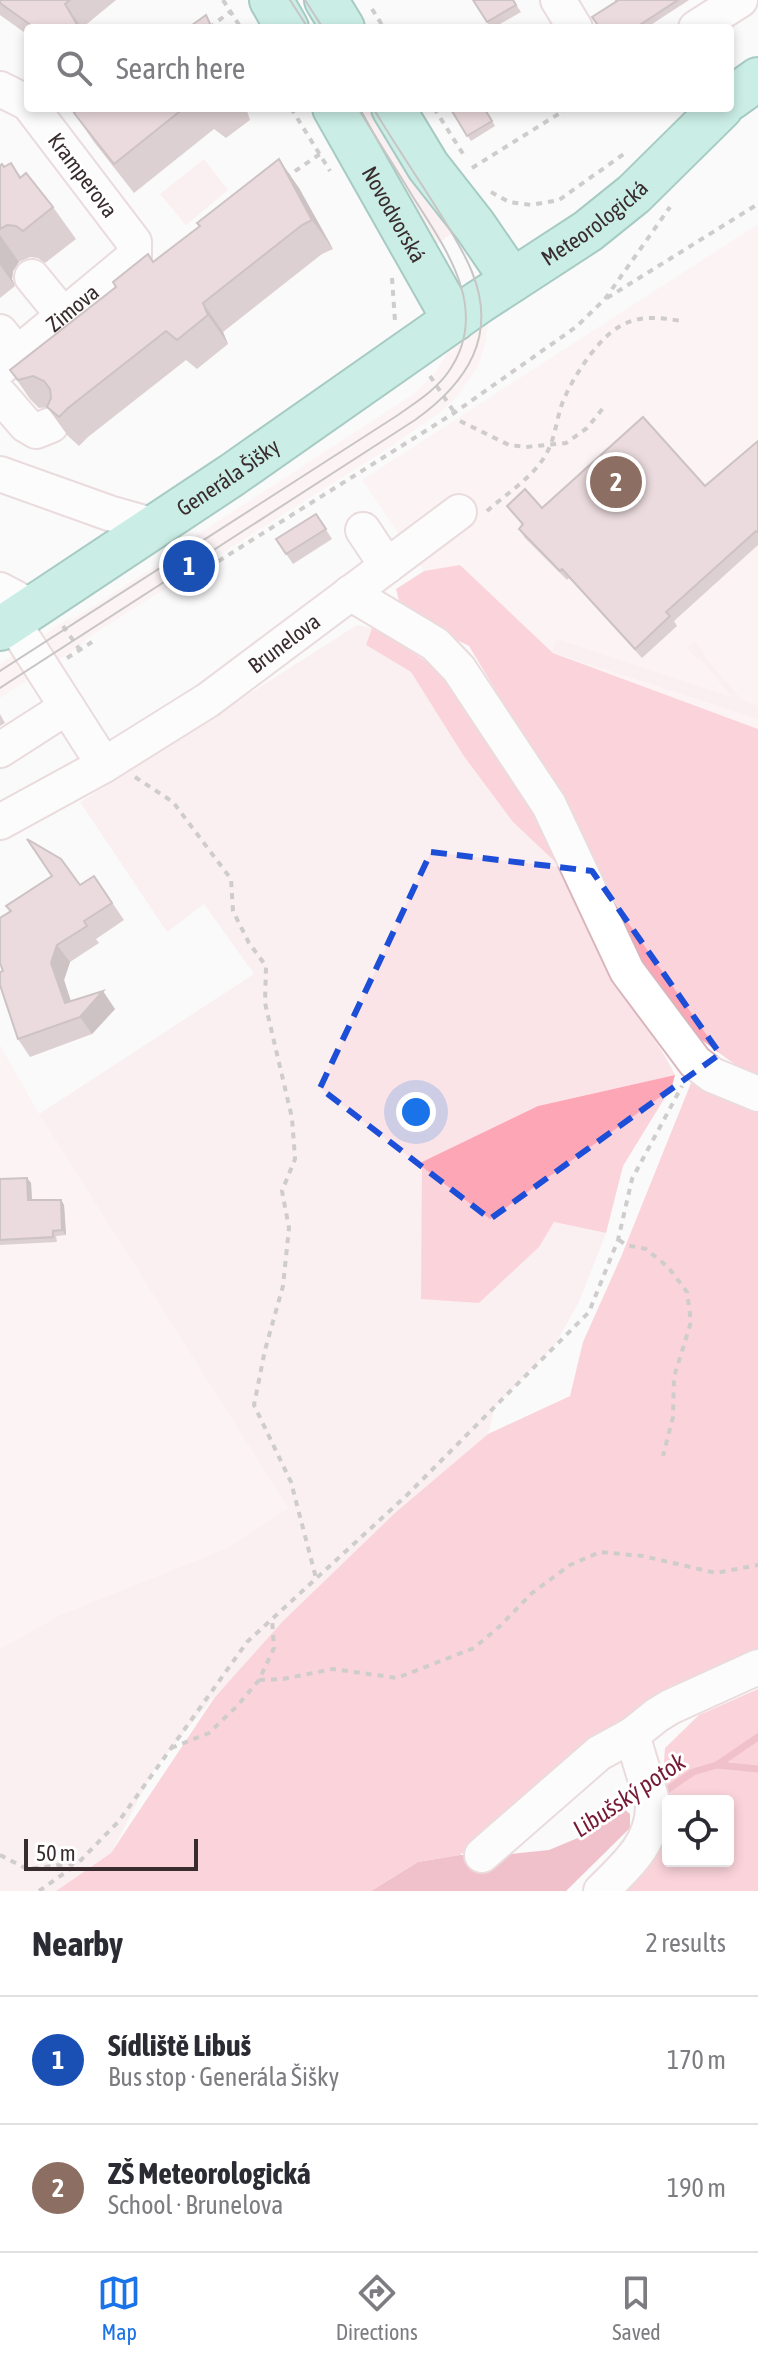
<!DOCTYPE html>
<html lang="en">
<head>
<meta charset="utf-8">
<style>
  :root { --surface:#fff; --page:#f2f2f3; --text:#2b2b33; --muted:#7c7c81; --line:#e1e1e2; --accent:#1a73e8 }
  body { margin:0; font-family:"Asap Condensed",sans-serif; background:var(--page); color:var(--text) }
  .controls { position:absolute; right:24px; bottom:24px; display:grid; overflow:hidden; border-radius:8px; box-shadow:0 4px 12px #0003 }
  .controls button { width:72px; height:72px; display:grid; place-items:center; padding:0; border:0; border-bottom:2px solid var(--line); background:var(--surface); color:var(--text); font:40px sans-serif }
  .scale { position:absolute; left:24px; bottom:20px; width:174px; box-sizing:border-box; padding-left:8px; border:4px solid #392c2e; border-top:0; font-size:22px; line-height:28px; white-space:nowrap; color:#392c2e; -webkit-text-stroke:6px #fff; paint-order:stroke }
  .you { position:absolute; left:416px; top:1112px; width:28px; height:28px; margin:-20px; border:6px solid #fff; border-radius:50%; background:#1a73e8; box-shadow:0 0 0 12px #1a73e833 }
  .badge { display:grid; place-items:center; width:52px; height:52px; border-radius:50%; background:var(--accent); color:#fff; font-size:26px; font-weight:700 }
  .pin { position:absolute; translate:-50% -50%; border:4px solid #fff; box-shadow:0 2px 8px #0006 }
  .list { margin:0; padding:0; list-style:none }
  h2 { display:flex; justify-content:space-between; align-items:center; height:104px; margin:0; padding:0 32px; font-size:34px }
  h2 small { font-size:26px; font-weight:400; color:var(--muted) }
  .list li { display:grid; grid-template-columns:52px 1fr auto; gap:24px; align-items:center; box-sizing:border-box; height:128px; padding:0 32px; border-top:2px solid var(--line) }
  .list b { display:block; font-size:30px; white-space:nowrap }
  .list p { margin:0; font-size:26px; white-space:nowrap; color:var(--muted) }
  .list em { font-size:26px; font-style:normal; color:var(--muted) }
  .icon { flex:none; width:44px; height:44px; fill:none; stroke:currentColor; stroke-width:2; stroke-linecap:round; stroke-linejoin:round }
  .map { position:relative; flex:none; width:758px; height:1891px; overflow:hidden }
  .search { position:absolute; background:var(--surface); box-shadow:0 4px 12px #0003; left:24px; right:24px; top:24px; height:88px; display:flex; align-items:center; gap:20px; box-sizing:border-box; padding:0 28px; border-radius:8px; color:var(--muted); font-size:30px }
  .sheet { height:360px; background:var(--surface) }
  nav { display:flex; justify-content:space-around; align-items:center; box-sizing:border-box; height:112px; border-top:2px solid var(--line); background:var(--surface); font-size:22px; color:var(--muted) }
  nav a { display:grid; justify-items:center; gap:4px }
  nav .on { color:var(--accent) }
  .map>svg:first-child { display:block }
  .built { fill:#feecee }
  .green { fill:#fbe4e7 }
  .forest { fill:#fda7b6; fill-rule:evenodd }
  .water { fill:#e47d91 }
  .lines { fill:none; stroke-linecap:round; stroke-linejoin:round }
  .stream { stroke:#e47d91; stroke-width:7 }
  .minor-casing { stroke:#d8b6bb; stroke-width:38 }
  .major-casing { stroke:#439380; stroke-width:46 }
  .path { stroke:#9b9495; stroke-width:4; stroke-dasharray:6 6; stroke-linecap:butt }
  .minor { stroke:#fff; stroke-width:34 }
  .major { stroke:#91e0cd; stroke-width:42 }
  .tram { stroke:#8d8586; stroke-width:2 }
  .wall { fill:#bb9da2 }
  .shaded-wall { fill:#988084 }
  .building { fill:#d9b7bc; stroke:#988084; stroke-width:2 }
  .marked { fill:none; stroke:#1d4ed8; stroke-width:6; stroke-dasharray:16 10; stroke-linejoin:round }
  .labels { text-anchor:middle; dominant-baseline:central; stroke-width:6; stroke-linejoin:round; paint-order:stroke }
  .street-label { font-size:22px; fill:#392c2e; stroke:#fff }
  .water-label { font-size:24px; font-style:italic; fill:#761a35; stroke:#fff }
</style>
</head>
<body>
<div class="map">
<svg width="758" height="1891" viewBox="0 0 758 1891">
  <rect width="100%" height="100%" fill="#fafafa"/>
  <g class="built">
    <polygon points="758,224 758,729 553,653 460,565 424,571 362,480"/>
    <polygon points="489,321 484,349 477,368 459,394 441,412 381,453 89,637 82,645 0,698 0,664 66,620 76,617 182,549 183,544 415,393 436,372 451,347"/>
    <polygon points="0,1045 39,1114 288,1508 227,1548 60,1615 0,1649"/>
  </g>
  <g class="green">
    <polygon points="351,108 380,108 463,226 430,249"/>
    <polygon points="204,159 228,190 186,225 160,194"/>
    <polygon points="357,625 372,628 366,645 411,672 463,755 566,872 615,979 665,1056 675,1075 538,1106 539,1247 554,1222 606,1233 579,1302 554,1346 495,1407 488,1434 396,1512 213,1698 155,1768 111,1853 56,1891 0,1891 0,1649 60,1615 227,1548 288,1508 39,1114 254,974 204,904 167,932 80,802"/>
    <polygon points="557,639 732,697 700,659 698,660 687,648 695,641 705,653 704,656 742,700 758,706 758,719 552,652"/>
  </g>
  <g class="forest">
    <polygon points="460,565 553,653 758,729 758,1078 745,1072 691,1032 637,960 569,813 469,646 402,613 396,589 424,571"/>
    <polygon points="372,628 395,640 444,674 547,830 566,872 513,822 463,755 411,672 366,645"/>
    <polygon points="675,1075 672,1086 623,1166 606,1233 554,1222 539,1247 479,1303 421,1299 422,1162 538,1106"/>
    <polygon points="691,1083 758,1108 758,1653 671,1690 460,1855 418,1862 371,1891 56,1891 111,1853 215,1697 283,1621 396,1512 488,1434 570,1396 583,1342 621,1257"/>
    <path d="M758 1689V1891H612L661 1802 665 1748 699 1715ZM668 1801H728V1861H668Z"/>
  </g>
  <polygon class="water" points="617,1803 630,1814 630,1828 566,1891 371,1891 418,1862 460,1855 492,1856 549,1850 585,1835"/>
  <g class="lines">
    <g class="stream">
      <polyline points="717,1765 758,1769"/>
      <polyline points="661,1794 693,1772 717,1765 758,1737"/>
    </g>
    <defs>
      <g id="minor">
        <polyline points="558,0 575,28"/>
        <polyline points="696,28 740,0"/>
        <polyline points="0,89 28,103"/>
        <polyline points="32,277 63,315"/>
        <polyline points="0,332 18,354"/>
        <path id="s1" d="M0 368 134 257V242L32 108"/>
        <polyline points="0,395 26,425 36,431 51,425"/>
        <polyline points="0,474 109,513 155,526"/>
        <polyline points="363,530 387,566"/>
        <polyline points="0,590 32,607"/>
        <polyline points="350,593 435,644 459,669 549,805 627,971 695,1062 712,1075 758,1094"/>
        <polyline points="12,621 104,765"/>
        <polyline points="0,750 67,707"/>
        <path id="s2" d="M0 822 104 765 208 700 459 512"/>
        <polyline points="482,1855 599,1753 632,1735"/>
        <path d="M601 1891C626 1866 654 1843 653 1804L632 1735 657 1715 670 1707 758 1667"/>
      </g>
      <g id="major">
        <polyline points="271,0 287,28"/>
        <polyline points="326,0 343,28"/>
        <polyline points="730,99 758,79"/>
        <path id="s3" d="M334 108 454 320"/>
        <polyline points="393,108 428,166 475,226 512,280"/>
        <path id="s4" d="M0 629 232 475 479 302 588 231 634 194 721 108"/>
      </g>
    </defs>
    <use href="#minor" class="minor-casing"/>
    <use href="#major" class="major-casing"/>
    <g class="path">
      <polyline points="223,0 241,28"/>
      <polyline points="372,9 384,28"/>
      <polyline points="209,28 231,11"/>
      <polyline points="291,108 330,171"/>
      <polyline points="434,108 465,157"/>
      <polyline points="472,168 568,108"/>
      <polyline points="285,178 320,154"/>
      <polyline points="491,192 509,202 531,205 559,200 628,151"/>
      <polyline points="392,278 395,321"/>
      <polyline points="607,298 758,204"/>
      <polyline points="430,376 454,412"/>
      <polyline points="460,421 509,445 526,447 566,443 587,428 604,407"/>
      <path d="M487 511C506 494 532 478 545 456 555 440 556 421 562 404 569 386 579 370 590 355 617 320 637 313 681 321"/>
      <polyline points="198,574 454,413 576,327 605,299 670,207"/>
      <polyline points="63,626 80,650"/>
      <polyline points="67,658 92,642"/>
      <polyline points="135,777 173,802 231,879 233,911 249,943 266,966 265,1003 292,1118 295,1159 282,1191 289,1228 283,1286 265,1350 254,1405 291,1482 316,1578"/>
      <polyline points="619,1240 626,1245 646,1249 668,1267 687,1292 691,1322 674,1377 673,1417 663,1456"/>
      <polyline points="259,1680 283,1679 333,1669 397,1678 474,1648 500,1626 532,1593 570,1565 600,1552 643,1556 716,1573 758,1565"/>
      <polyline points="171,1748 209,1733 238,1705 259,1680 274,1648 272,1619"/>
      <polyline points="0,1855 27,1869 78,1863 119,1821 247,1642 407,1495 589,1312 618,1240 632,1179 682,1086"/>
      <polyline points="39,1891 76,1865"/>
    </g>
    <use href="#minor" class="minor"/>
    <use href="#major" class="major"/>
    <g class="tram">
      <polyline points="290,0 308,28"/>
      <polyline points="305,0 323,28"/>
      <path d="M0 671 398 415C416 402 436 390 449 371 491 310 446 249 413 197 395 167 376 138 358 108"/>
      <path d="M0 688 415 420C467 383 498 336 472 272 463 249 449 228 436 207 415 174 393 141 373 108"/>
    </g>
  </g>
  <g class="wall">
    <polygon points="0,0 116,0 82,28 28,28 28,35 0,15"/>
    <polygon points="473,0 513,0 521,12 493,28 491,28"/>
    <polygon points="616,0 689,0 646,28 600,28"/>
    <polygon points="80,108 246,108 250,120 226,138 214,129 134,193 94,142 74,113"/>
    <polygon points="484,108 495,126 471,141 452,111"/>
    <polygon points="11,163 21,177 53,207 76,239 45,263 38,258 30,257 19,262 13,271 12,279 15,286 0,298 0,166 4,167"/>
    <polygon points="299,188 333,249 322,254 223,332 228,344 197,369 186,360 88,437 79,446 68,436 47,407 39,408 30,399 10,370 153,262"/>
    <polygon points="758,441 758,545 674,621 677,626 642,658 569,578 567,580 525,538 519,529 522,525 507,506 542,508 705,486"/>
    <polygon points="316,514 332,539 293,564 276,539"/>
    <polygon points="0,714 5,723 0,726"/>
    <polygon points="94,876 124,920 96,939 99,943 70,962 64,980 71,1001 115,1009 92,1034 30,1057 18,1039 3,971 10,912 6,906 80,885"/>
    <polygon points="27,1178 31,1183 32,1200 61,1200 64,1205 66,1235 56,1236 57,1242 0,1245 0,1179"/>
  </g>
  <g class="shaded-wall">
    <polygon points="65,4 82,28 79,28"/>
    <polygon points="279,159 299,188 333,249 312,220"/>
    <polygon points="0,235 19,262 13,271 12,279 15,286 0,265"/>
    <polygon points="203,303 223,332 228,344 208,315"/>
    <polygon points="57,945 70,962 64,980 76,1018 65,1003 51,963"/>
    <polygon points="103,991 115,1009 92,1034 80,1017"/>
    <polygon points="27,1178 31,1183 32,1205 28,1200"/>
    <polygon points="61,1200 64,1205 66,1235 62,1230"/>
  </g>
  <g class="building">
    <polygon points="0,0 70,0 65,4 79,28 35,28 0,3"/>
    <polygon points="473,0 513,0 516,5 487,22"/>
    <polygon points="616,0 678,0 635,28 600,28 592,17 617,1"/>
    <polygon points="206,15 212,28 188,28"/>
    <polygon points="80,108 184,108 114,164 74,113"/>
    <polygon points="457,108 484,108 492,121 467,136 452,111"/>
    <polygon points="279,159 312,220 302,225 203,303 208,315 177,340 166,331 68,408 59,417 47,407 51,398 50,389 44,381 33,376 18,380 10,370 116,287 113,282 148,254 153,262 200,226 197,223"/>
    <polygon points="11,163 20,178 26,173 53,207 23,231 16,226 7,225 0,229 0,166 2,164 4,167"/>
    <polygon points="643,417 705,486 758,441 758,532 756,531 666,612 670,616 635,649 562,569 560,571 519,529 523,524 507,506 525,489 542,508"/>
    <polygon points="316,514 326,529 286,554 276,539"/>
    <polygon points="27,839 61,859 80,885 94,876 112,903 84,921 87,926 57,945 51,963 65,1003 103,991 80,1017 18,1039 0,985 0,972 3,971 0,963 0,918 11,911 6,906 52,876"/>
    <polygon points="27,1178 28,1200 61,1200 62,1230 53,1231 53,1237 0,1240 0,1179"/>
  </g>
  <path d="M0 0H758V1891H0ZM431 852 592 871 720 1054 490 1219 320 1088Z" fill="#fafafa" fill-opacity=".55" fill-rule="evenodd"/>
  <path class="marked" d="M431 852 592 871 720 1054 490 1219 320 1088Z"/>
  <g class="labels">
    <g class="street-label">
      <text transform="translate(83 175) rotate(53)">Kramperova</text>
      <text stroke="none"><textPath href="#s3" startOffset="122">Novodvorská</textPath></text>
      <text stroke="none"><textPath href="#s4" startOffset="720">Meteorologická</textPath></text>
      <text stroke="none"><textPath href="#s1" startOffset="94">Zimova</textPath></text>
      <text stroke="none"><textPath href="#s4" startOffset="274">Generála Šišky</textPath></text>
      <text stroke="none"><textPath href="#s2" startOffset="336">Brunelova</textPath></text>
    </g>
    <g class="water-label">
      <text transform="translate(629 1795) rotate(-34)">Libušský potok</text>
    </g>
  </g>
</svg>
<div class="controls">
<button><svg class="icon" aria-label="locate" viewBox="0 0 24 24"><circle cx="12" cy="12" r="6"/><path d="M12 2v4M12 18v4M2 12h4M18 12h4"/></svg></button>
</div>
<div class="scale">50 m</div>
<div class="you"></div>
<div class="pin badge" style="left:189px;top:566px;background:#1a4fb4">1</div>
<div class="pin badge" style="left:616px;top:482px;background:#8d6e63">2</div>
<div class="search"><svg class="icon" aria-label="search" viewBox="0 0 24 24"><circle cx="10" cy="10" r="6"/><path d="M15 15l6 6"/></svg>Search here</div>
</div>
<section class="sheet">
<h2>Nearby<small>2 results</small></h2>
<ul class="list">
<li><span class="badge" style="background:#1a4fb4">1</span><div><b>Sídliště Libuš</b><p>Bus stop · Generála Šišky</p></div><em>170 m</em></li>
<li><span class="badge" style="background:#8d6e63">2</span><div><b>ZŠ Meteorologická</b><p>School · Brunelova</p></div><em>190 m</em></li>
</ul>
</section>
<nav>
<a class="on"><svg class="icon" aria-label="map" viewBox="0 0 24 24"><path d="M3 6l6-2 6 2 6-2v14l-6 2-6-2-6 2zM9 4v14M15 6v14"/></svg>Map</a>
<a><svg class="icon" aria-label="directions" viewBox="0 0 24 24"><path d="M12 3l9 9-9 9-9-9zM9 14v-3h6M13 9l2 2-2 2"/></svg>Directions</a>
<a><svg class="icon" aria-label="saved" viewBox="0 0 24 24"><path d="M7 4h10v16l-5-4-5 4z"/></svg>Saved</a>
</nav>
</body>
</html>
